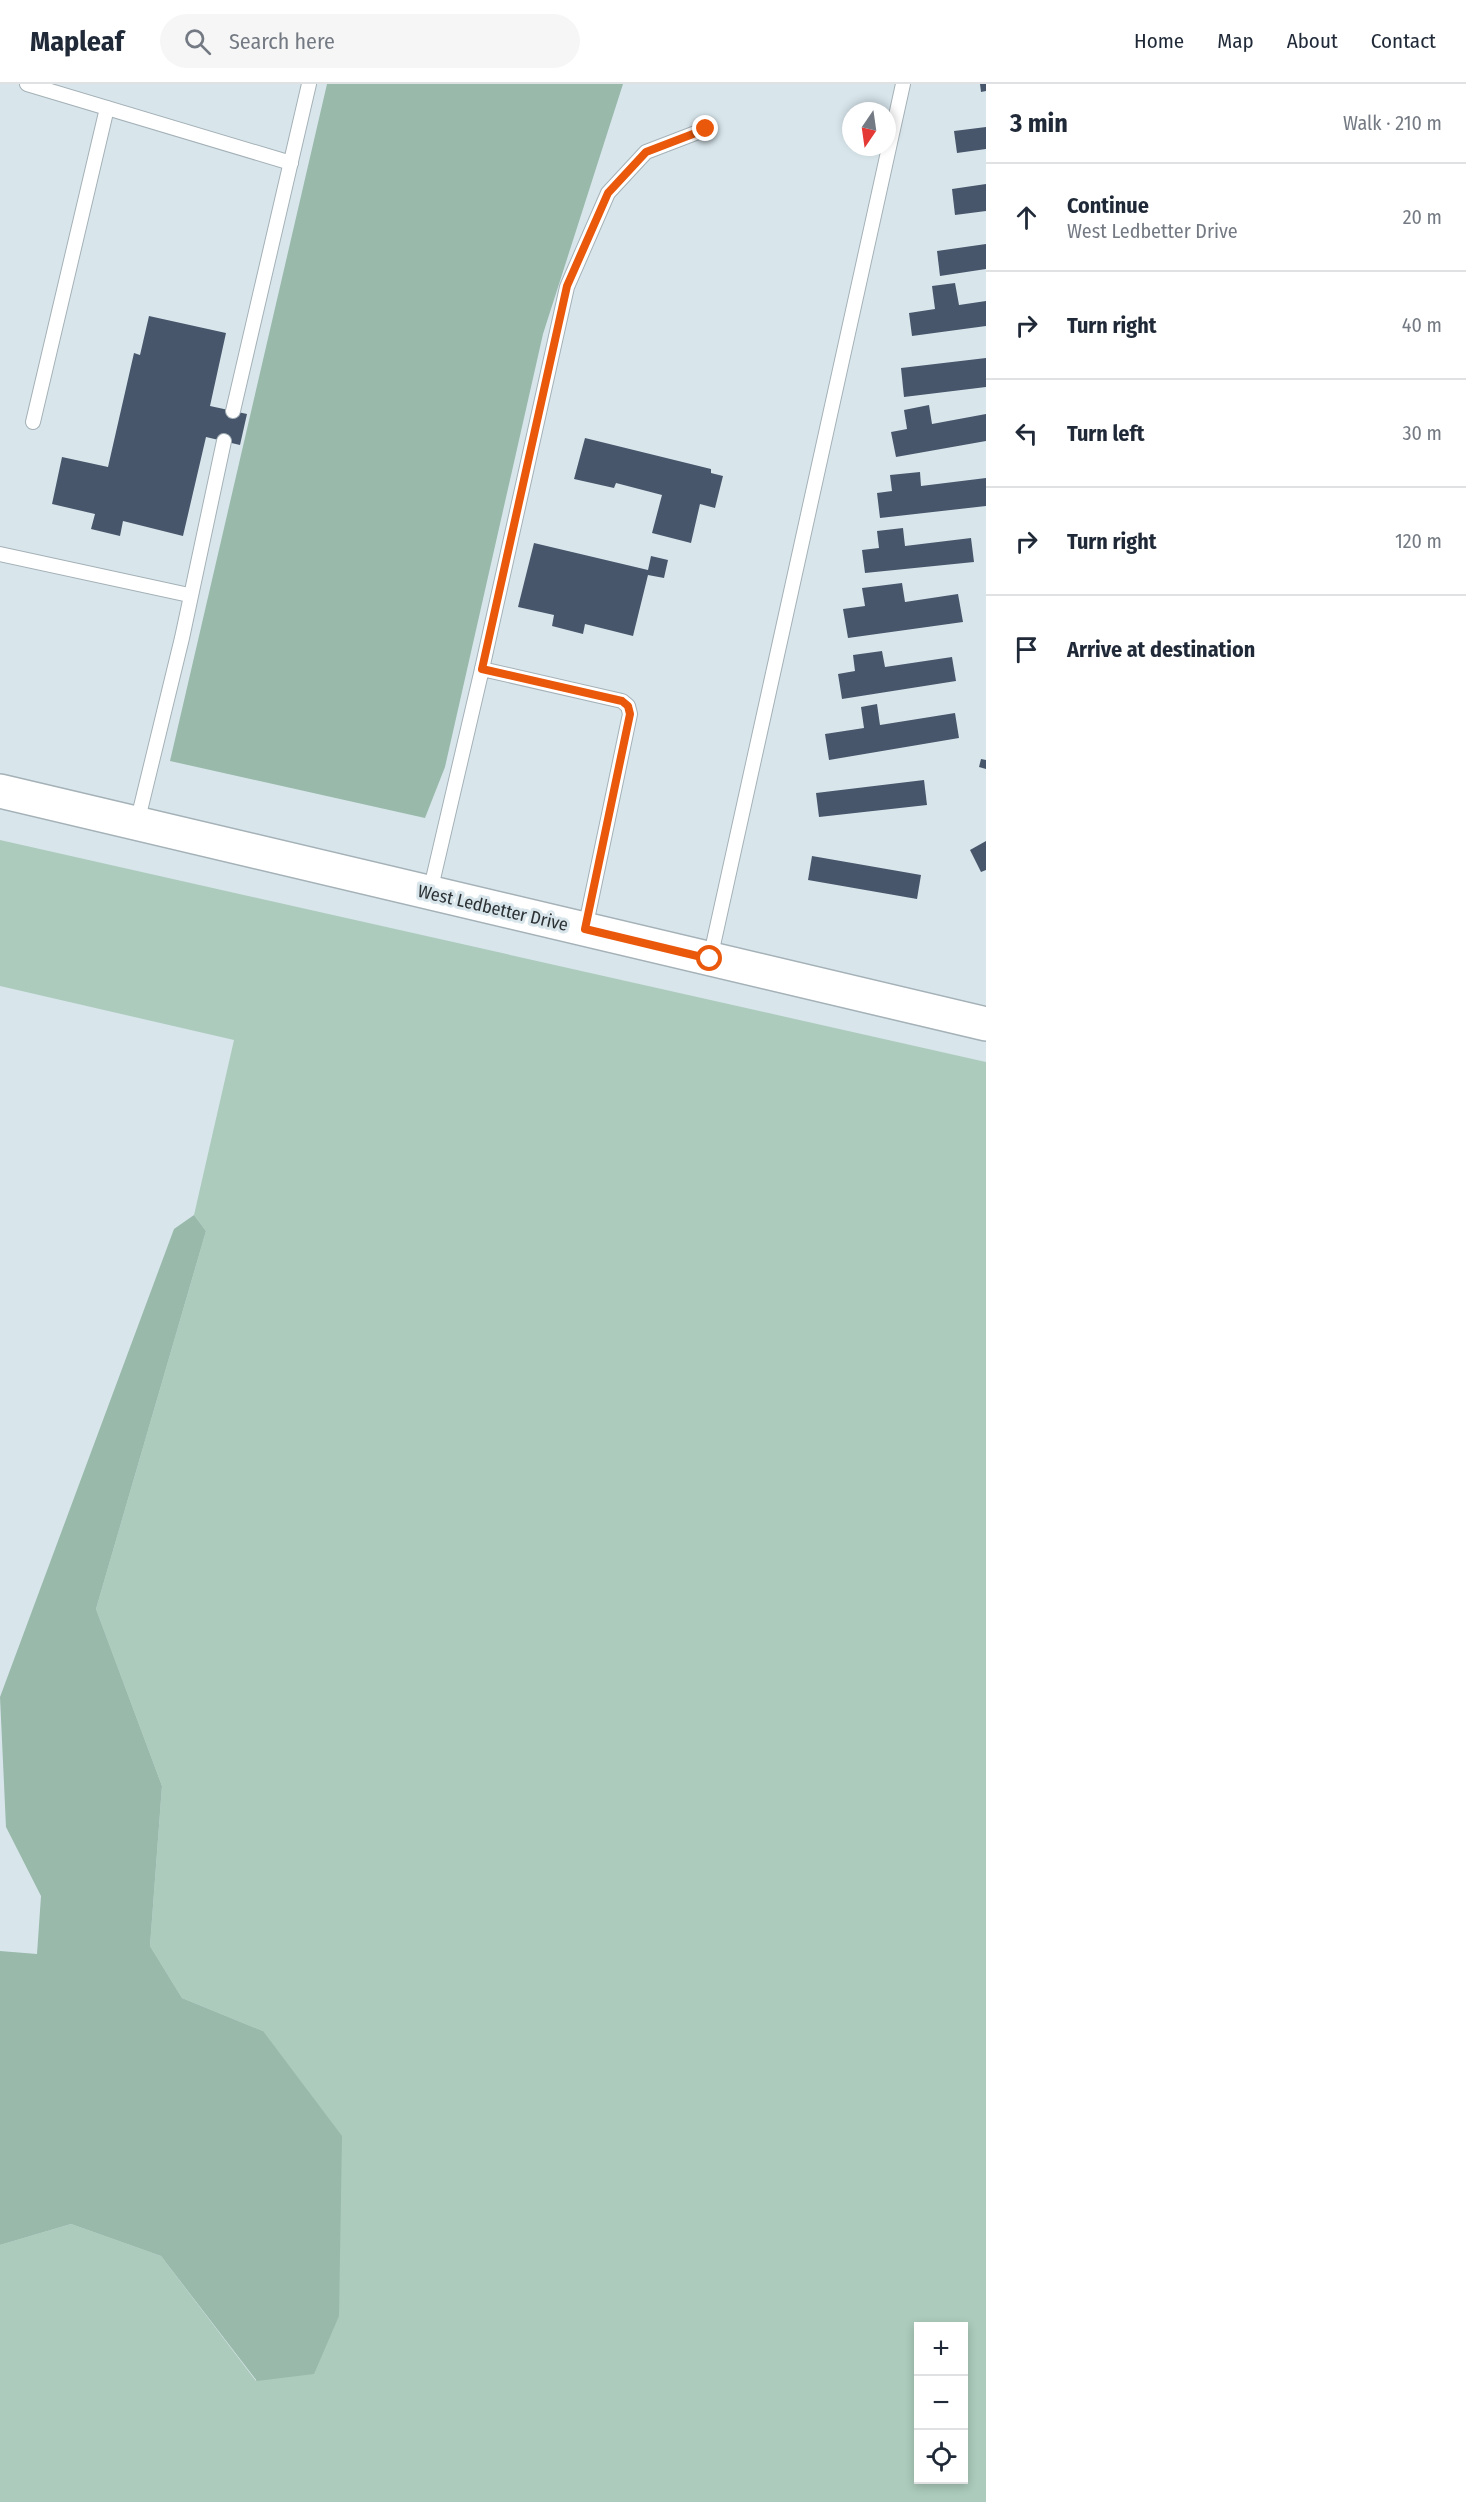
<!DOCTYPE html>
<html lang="en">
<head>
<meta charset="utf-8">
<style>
  :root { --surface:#fff; --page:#f6f6f7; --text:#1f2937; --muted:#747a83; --line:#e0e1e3 }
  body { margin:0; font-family:"Fira Sans Condensed",sans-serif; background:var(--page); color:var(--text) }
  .controls { position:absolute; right:18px; bottom:18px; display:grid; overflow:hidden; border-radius:0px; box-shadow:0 3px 9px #0003 }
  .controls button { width:54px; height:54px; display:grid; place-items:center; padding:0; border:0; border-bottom:2px solid var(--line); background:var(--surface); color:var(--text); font:30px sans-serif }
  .compass { position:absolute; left:842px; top:18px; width:54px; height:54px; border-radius:50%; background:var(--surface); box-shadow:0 3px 9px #0003; rotate:193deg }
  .stop { position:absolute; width:18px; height:18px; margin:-14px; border:4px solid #ea580c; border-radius:50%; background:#fff }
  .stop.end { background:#ea580c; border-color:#fff; box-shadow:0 2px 6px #0008 }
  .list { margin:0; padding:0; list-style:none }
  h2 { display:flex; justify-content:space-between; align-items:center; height:78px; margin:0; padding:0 24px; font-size:26px }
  h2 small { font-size:20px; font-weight:400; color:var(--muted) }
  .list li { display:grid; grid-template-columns:39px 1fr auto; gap:18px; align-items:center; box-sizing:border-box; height:108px; padding:0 24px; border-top:2px solid var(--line) }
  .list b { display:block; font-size:22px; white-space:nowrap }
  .list p { margin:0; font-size:20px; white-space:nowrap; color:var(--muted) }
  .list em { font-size:20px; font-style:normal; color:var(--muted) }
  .icon { flex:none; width:33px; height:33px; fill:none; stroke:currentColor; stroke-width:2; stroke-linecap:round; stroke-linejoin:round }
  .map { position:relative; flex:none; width:986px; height:2418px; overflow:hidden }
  header { display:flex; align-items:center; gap:36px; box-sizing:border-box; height:84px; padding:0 30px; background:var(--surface); border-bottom:2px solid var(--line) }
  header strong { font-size:28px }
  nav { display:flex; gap:33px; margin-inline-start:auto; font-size:21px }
  .search { width:420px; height:54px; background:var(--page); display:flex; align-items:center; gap:15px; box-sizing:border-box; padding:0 21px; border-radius:33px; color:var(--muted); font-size:22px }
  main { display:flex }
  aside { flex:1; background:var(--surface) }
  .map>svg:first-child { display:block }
  .green { fill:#accbbc; fill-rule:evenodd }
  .forest { fill:#99b9aa }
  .building { fill:#48566c }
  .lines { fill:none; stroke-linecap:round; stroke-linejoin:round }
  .service-casing { stroke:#a4b1b7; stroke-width:16 }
  .tertiary-casing { stroke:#a4b1b7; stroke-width:36 }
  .service { stroke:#fff; stroke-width:14 }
  .tertiary { stroke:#fff; stroke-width:33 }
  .route { stroke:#ea580c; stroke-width:8 }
  .labels { text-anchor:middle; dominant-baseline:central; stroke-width:6; stroke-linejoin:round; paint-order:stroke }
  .street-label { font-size:18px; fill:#2c3134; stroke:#d8e6ec }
</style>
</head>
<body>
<header>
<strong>Mapleaf</strong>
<div class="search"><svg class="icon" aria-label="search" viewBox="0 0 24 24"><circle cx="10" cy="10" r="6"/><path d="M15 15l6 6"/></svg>Search here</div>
<nav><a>Home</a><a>Map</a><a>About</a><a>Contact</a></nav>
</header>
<main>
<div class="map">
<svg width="986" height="2418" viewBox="0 0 986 2418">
  <rect width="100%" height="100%" fill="#d8e6ec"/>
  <path class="green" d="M0 756 986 978V2418H0V2161L71 2140 161 2172 256 2297 263 1947 182 1914 150 1862 162 1702 96 1525 206 1147 194 1131 234 956 0 902ZM918 2242H964V2396H918Z"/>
  <g class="forest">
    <polygon points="327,0 623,0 543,250 445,683 425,734 170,677"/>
    <polygon points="194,1131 206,1147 96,1525 162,1702 150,1862 182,1914 263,1947 342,2052 339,2232 314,2290 257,2297 161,2172 71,2140 0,2161 0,1867 37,1870 41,1812 6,1743 0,1613 174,1145"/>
  </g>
  <g class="building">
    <polygon points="980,0 986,0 986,7 981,8"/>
    <polygon points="986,43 986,65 957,69 954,47"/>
    <polygon points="986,100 986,127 955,131 952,105"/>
    <polygon points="986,160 986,185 940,192 937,167"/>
    <polygon points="955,199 959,221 986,217 986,242 912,252 909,229 935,225 932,202"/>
    <polygon points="149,232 226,249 210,322 247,330 240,361 206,353 183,452 123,437 120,452 91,445 95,430 52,420 62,373 108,383 134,269 140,271"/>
    <polygon points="986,274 986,303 904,313 901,284"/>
    <polygon points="929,321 932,340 986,330 986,357 896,373 891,348 907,345 904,326"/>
    <polygon points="585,354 711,385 711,389 723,392 715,424 700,420 691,459 652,449 662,411 616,399 614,404 574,395"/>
    <polygon points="920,388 921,402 986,394 986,422 880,434 877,409 892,407 890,391"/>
    <polygon points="903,444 905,462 971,454 974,478 865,489 862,466 879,464 877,447"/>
    <polygon points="534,459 648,486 651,472 668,476 664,494 648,491 633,552 585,540 583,550 552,542 554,531 518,523"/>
    <polygon points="902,499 905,518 958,510 963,538 848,554 843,525 865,522 862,504"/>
    <polygon points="882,567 885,583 952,573 956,597 842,615 838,590 855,587 853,571"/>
    <polygon points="877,620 880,641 955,629 959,654 829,676 825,650 864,644 861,623"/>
    <polygon points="981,675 986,676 986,685 979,683"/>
    <polygon points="924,696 927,721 819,733 816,709"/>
    <polygon points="986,757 986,786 981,788 970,766"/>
    <polygon points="812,772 921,791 917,815 808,796"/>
  </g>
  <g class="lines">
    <defs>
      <g id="service">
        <polyline points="27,0 291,79"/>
        <polyline points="233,327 309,0"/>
        <polyline points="33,338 107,24"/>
        <polyline points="0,470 189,511"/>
        <polyline points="482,585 567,203 608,109 646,68 706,45"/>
        <polyline points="137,739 182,554 224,357"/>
        <polyline points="430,808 482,585 622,617 628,622 630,630 585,845"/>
        <polyline points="710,875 903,0"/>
      </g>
      <polyline id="tertiary" points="0,707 986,940"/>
    </defs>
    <use href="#service" class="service-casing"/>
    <use href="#tertiary" class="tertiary-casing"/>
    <use href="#service" class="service"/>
    <use href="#tertiary" class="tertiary"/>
  </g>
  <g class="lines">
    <polyline class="route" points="706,45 646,68 608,109 567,202 482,585 622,617 628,622 630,630 585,845 710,875"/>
  </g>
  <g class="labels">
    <g class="street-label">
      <text transform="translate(493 824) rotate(13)">West Ledbetter Drive</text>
    </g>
  </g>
</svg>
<div class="controls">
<button>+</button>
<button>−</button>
<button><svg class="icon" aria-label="locate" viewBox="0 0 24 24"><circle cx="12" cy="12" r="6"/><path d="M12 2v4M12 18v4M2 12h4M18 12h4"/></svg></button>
</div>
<svg class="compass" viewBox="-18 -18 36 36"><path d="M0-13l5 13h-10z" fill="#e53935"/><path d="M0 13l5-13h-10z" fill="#747a83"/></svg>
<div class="stop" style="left:710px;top:875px"></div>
<div class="stop end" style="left:706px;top:45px"></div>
</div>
<aside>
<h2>3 min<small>Walk · 210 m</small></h2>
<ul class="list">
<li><svg class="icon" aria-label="ahead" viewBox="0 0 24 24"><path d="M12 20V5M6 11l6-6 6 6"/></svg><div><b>Continue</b><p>West Ledbetter Drive</p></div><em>20 m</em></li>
<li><svg class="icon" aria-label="right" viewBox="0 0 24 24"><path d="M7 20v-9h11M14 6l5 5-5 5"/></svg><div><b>Turn right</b></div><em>40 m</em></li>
<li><svg class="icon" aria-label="left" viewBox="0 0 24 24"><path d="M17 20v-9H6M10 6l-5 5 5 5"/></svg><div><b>Turn left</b></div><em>30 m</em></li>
<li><svg class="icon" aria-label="right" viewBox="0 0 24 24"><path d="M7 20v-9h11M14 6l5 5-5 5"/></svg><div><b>Turn right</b></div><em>120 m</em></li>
<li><svg class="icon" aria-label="arrive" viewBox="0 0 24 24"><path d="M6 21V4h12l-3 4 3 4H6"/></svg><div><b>Arrive at destination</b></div></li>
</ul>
</aside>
</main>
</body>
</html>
